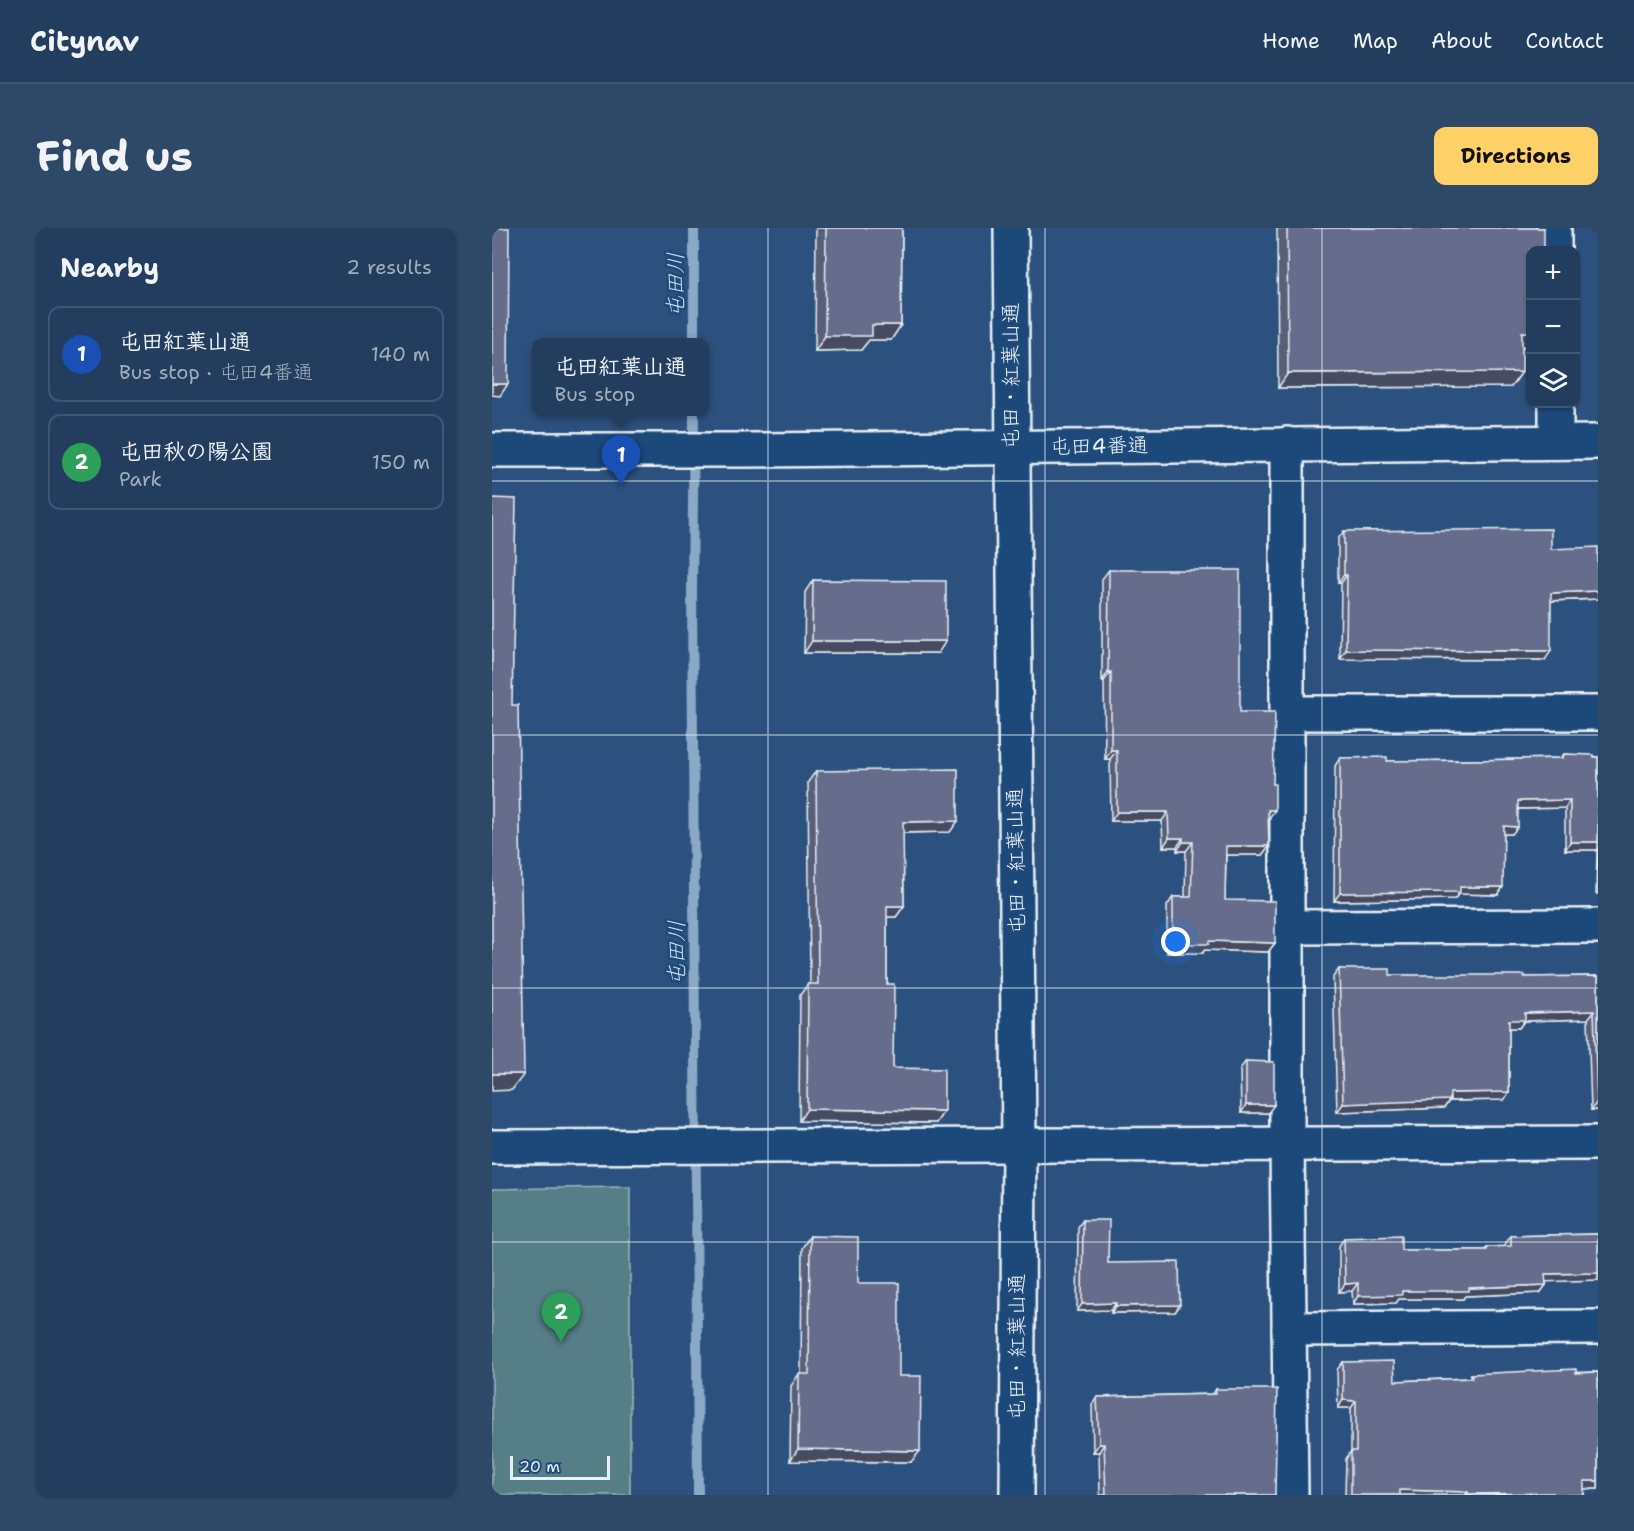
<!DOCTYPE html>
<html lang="en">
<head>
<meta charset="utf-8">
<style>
  :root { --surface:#223d5e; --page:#2e4867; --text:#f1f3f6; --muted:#a2aebc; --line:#3f5673; --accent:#ffd166 }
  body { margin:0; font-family:"Shantell Sans","Klee One",sans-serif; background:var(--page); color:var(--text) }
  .controls { position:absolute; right:18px; top:18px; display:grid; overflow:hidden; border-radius:12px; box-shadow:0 2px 4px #0004 }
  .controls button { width:54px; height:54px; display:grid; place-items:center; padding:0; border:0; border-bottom:2px solid var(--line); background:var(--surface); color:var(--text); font:30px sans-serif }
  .scale { position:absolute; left:18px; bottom:15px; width:100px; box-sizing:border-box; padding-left:6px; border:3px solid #e8f1f8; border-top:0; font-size:16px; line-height:21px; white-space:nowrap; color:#e8f1f8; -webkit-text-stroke:4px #1f4a7a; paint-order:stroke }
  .you { position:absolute; left:684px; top:714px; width:21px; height:21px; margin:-15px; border:4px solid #fff; border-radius:50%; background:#1a73e8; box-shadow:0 0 0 9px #1a73e833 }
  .badge { display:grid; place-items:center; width:39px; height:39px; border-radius:50%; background:var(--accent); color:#fff; font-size:20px; font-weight:700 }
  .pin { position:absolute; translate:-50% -50px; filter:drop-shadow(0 2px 3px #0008) }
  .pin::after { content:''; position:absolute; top:32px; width:21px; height:18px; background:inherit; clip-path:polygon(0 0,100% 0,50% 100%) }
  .popup { position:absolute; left:40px; top:110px; width:177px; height:78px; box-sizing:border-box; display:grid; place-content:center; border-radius:12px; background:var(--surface); filter:drop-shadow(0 2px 4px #0005); font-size:20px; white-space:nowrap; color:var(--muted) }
  .popup b { font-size:22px; color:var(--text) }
  .popup::after { content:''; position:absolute; left:50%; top:100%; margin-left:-12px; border:12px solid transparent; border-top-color:var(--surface) }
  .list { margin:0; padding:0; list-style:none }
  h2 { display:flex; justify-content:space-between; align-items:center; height:78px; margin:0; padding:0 24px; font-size:26px }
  h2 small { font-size:20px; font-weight:400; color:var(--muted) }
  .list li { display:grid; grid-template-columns:39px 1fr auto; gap:18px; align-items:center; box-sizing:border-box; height:96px; margin:0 12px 12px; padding:0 12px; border:2px solid var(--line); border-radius:12px }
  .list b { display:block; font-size:22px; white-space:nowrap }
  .list p { margin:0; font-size:20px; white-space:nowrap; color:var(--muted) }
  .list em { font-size:20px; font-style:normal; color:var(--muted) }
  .icon { flex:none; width:33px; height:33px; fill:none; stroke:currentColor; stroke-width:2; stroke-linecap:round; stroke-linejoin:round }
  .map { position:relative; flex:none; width:1106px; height:1267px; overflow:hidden; border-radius:12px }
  header { display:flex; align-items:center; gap:36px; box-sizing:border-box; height:84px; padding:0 30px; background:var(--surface); border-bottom:2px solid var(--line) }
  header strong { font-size:28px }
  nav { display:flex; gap:33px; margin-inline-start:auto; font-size:21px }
  .intro { display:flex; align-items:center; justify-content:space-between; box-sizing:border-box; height:144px; padding:0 36px }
  h1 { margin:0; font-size:42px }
  .button { padding:15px 27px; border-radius:12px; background:var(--accent); color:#111; font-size:21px; font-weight:700 }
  main { display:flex; gap:36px; padding:0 36px }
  aside { flex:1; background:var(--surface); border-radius:12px; box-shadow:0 2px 4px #0004 }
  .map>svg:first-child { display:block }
  .green { fill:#547e86; stroke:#9eb8bf; stroke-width:1.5 }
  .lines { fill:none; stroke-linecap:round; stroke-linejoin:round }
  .stream { stroke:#8aa9c7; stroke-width:10 }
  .street-casing { stroke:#e8f1f8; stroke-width:38 }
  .secondary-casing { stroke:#e8f1f8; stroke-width:38 }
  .street { stroke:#1f4a7a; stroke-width:33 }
  .secondary { stroke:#1f4a7a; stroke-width:33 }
  .wall { fill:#585e78; stroke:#e8f1f8; stroke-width:1.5 }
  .shaded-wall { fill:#474c62; stroke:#e8f1f8; stroke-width:1.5 }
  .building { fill:#666d8c; stroke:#e8f1f8; stroke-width:1.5 }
  .grid { fill:none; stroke:#e8f1f8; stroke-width:1.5; stroke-opacity:0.55 }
  .labels { text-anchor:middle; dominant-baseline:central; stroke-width:5; stroke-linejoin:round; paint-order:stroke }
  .street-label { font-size:21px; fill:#e8f1f8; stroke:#1f4a7a }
  .water-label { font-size:22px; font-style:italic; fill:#d0dfec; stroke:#1f4a7a }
</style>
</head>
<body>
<header>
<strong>Citynav</strong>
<nav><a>Home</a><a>Map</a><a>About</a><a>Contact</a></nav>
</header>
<div class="intro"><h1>Find us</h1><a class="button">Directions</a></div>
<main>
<aside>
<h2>Nearby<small>2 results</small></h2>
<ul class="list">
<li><span class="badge" style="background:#1a4fb4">1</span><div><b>屯田紅葉山通</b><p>Bus stop · 屯田4番通</p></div><em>140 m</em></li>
<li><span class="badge" style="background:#2e9e5b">2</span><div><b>屯田秋の陽公園</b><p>Park</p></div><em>150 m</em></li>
</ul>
</aside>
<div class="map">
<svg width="1106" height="1267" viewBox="0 0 1106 1267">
  <rect width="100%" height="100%" fill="#2d517e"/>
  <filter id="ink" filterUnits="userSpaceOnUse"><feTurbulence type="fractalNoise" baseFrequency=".0167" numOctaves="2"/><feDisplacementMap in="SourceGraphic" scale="12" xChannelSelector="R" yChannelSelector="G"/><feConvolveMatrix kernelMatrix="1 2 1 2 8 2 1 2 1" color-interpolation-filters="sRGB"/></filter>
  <g filter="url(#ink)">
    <polygon class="green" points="138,959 138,1267 0,1267 0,961"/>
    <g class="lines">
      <g class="stream">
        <polyline points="202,115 202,0"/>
        <polyline points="202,184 200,362 206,1267"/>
      </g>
      <defs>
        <g id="street">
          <polyline points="1062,0 1062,22"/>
          <polyline points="1064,176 1064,214"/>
          <polyline points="795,216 795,916 799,1267"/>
          <polyline points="795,485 1106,485"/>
          <polyline points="795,699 1106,698"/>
          <polyline points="0,919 1106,915"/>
          <polyline points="797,1101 1106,1099"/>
        </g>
        <g id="secondary">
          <polyline points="519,0 527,916 525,1267"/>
          <polyline points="0,222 255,222 1106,214"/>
        </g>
      </defs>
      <use href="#street" class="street-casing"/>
      <use href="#secondary" class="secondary-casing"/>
      <use href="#street" class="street"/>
      <use href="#secondary" class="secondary"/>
    </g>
    <g class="wall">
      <polygon points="324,0 410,0 409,97 399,112 377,112 369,122 323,123"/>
      <polygon points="785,0 1052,0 1038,22 1038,118 1030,119 1030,144 1019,159 786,160"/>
      <polygon points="852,303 1059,321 1106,371 1059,373 1053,432 848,431 849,355 846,355 846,311"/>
      <polygon points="617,342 748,484 776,591 777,618 770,627 734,627 733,672 783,715 776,724 712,722 711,725 675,725 675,678 681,669 693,669 694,623 685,623 685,619 671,619 670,593 619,593 618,531 613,531 612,453 610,453 610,351"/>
      <polygon points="321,352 446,425 312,425 313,364"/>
      <polygon points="1072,526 1106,529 1106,666 1104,666 1105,622 1073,622 1073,580 1026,581 1020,606 1012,606 1006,667 966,666 963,671 842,673 843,538 848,530 895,533 983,532 1068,530"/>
      <polygon points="324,543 458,604 411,605 412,678 404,689 395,689 395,756 401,840 452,883 444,895 307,893 308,767 316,756 318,756 316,554"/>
      <polygon points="847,741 898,747 1032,749 1106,748 1106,882 1099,882 1096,791 1032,793 1027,800 1017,800 1017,864 1012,872 957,873 952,880 845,884 841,749"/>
      <polygon points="754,833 776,885 749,885 748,841"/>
      <polygon points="591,992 616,1035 688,1077 683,1084 619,1085 619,1082 585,1083 586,999"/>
      <polygon points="1106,1006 1106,1052 1054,1053 1054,1057 1048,1065 973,1068 971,1071 907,1071 904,1075 861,1076 860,1063 847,1064 847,1018 852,1010 909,1022 993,1022 995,1019 1013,1019 1013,1016 1019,1008"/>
      <polygon points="318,1008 366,1055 407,1148 419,1234 298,1233 299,1158 307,1146 309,1146 310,1020"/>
      <polygon points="851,1134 903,1153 977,1150 979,1146 1106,1144 1106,1261 1092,1261 1092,1267 853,1267 854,1231 859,1223 859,1180 846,1180 845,1142"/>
      <polygon points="724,1161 783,1267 608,1267 607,1224 601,1224 600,1177 605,1169 721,1166"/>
    </g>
    <g class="shaded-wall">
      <polygon points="380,97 409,97 399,112 377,112 369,122 323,123 333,108"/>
      <polygon points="1030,104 1038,104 1038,118 1019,119"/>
      <polygon points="1030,144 1019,159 786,160 796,145"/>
      <polygon points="0,156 16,156 8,168 0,167"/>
      <polygon points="852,347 855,347 849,355 846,355"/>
      <polygon points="1106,363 1106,371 1053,373 1059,365"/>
      <polygon points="320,413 454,413 446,425 312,425"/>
      <polygon points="854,422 1059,423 1053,432 848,431"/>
      <polygon points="616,444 619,444 612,453 610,453"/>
      <polygon points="619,522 625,522 618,531 613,531"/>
      <polygon points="1078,572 1073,580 1021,581 1026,573"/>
      <polygon points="776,582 783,582 776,591"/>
      <polygon points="625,584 676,584 670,593 619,593"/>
      <polygon points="466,593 458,604 403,605 411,594"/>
      <polygon points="1012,598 1026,599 1020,606 1007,606"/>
      <polygon points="677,610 691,610 685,619 671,619"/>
      <polygon points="691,614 701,614 694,623 685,623"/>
      <polygon points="1078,614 1106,614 1106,621 1105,622 1073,622"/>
      <polygon points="734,618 777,618 770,627 728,627"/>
      <polygon points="968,659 1011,659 1006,667 966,666 963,671 842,673 848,665"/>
      <polygon points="395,678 412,678 404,689 387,689"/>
      <polygon points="717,713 783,715 776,724 712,722 711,725 675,725 681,716"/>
      <polygon points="1102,783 1096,791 1032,793 1027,800 1011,800 1017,792 1033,785"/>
      <polygon points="0,846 32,846 20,862 0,863"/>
      <polygon points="1017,864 1012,872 957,873 952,880 845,884 851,876 958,865"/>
      <polygon points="1105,874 1106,874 1106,882 1099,882"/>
      <polygon points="754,877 782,877 776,885 749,885"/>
      <polygon points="315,881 452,883 444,895 307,893"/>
      <polygon points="1106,1045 1106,1052 1048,1054 1053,1046"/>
      <polygon points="866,1055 860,1063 847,1064 853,1056"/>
      <polygon points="1054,1057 1048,1065 973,1068 971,1071 907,1071 904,1075 861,1076 866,1068 910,1063"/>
      <polygon points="624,1075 619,1082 585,1083 590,1076"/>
      <polygon points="688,1077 683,1084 619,1085 624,1078"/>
      <polygon points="851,1172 864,1173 859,1180 846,1180"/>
      <polygon points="607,1216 612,1216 607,1224 601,1224"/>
      <polygon points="306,1221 428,1223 419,1234 298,1233"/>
      <polygon points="1092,1253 1106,1253 1106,1261 1086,1261"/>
      <polygon points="908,1262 976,1264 973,1267 883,1267"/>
      <polygon points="1061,1265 1060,1267 975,1267 976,1266"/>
    </g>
    <g class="building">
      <polygon points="0,0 17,0 16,156 0,156"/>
      <polygon points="334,0 410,0 409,97 380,97 380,108 333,108"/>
      <polygon points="795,0 1052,0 1052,22 1038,22 1038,104 1030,104 1030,144 796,145"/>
      <polygon points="0,270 24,271 20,477 26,477 32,846 0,846"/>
      <polygon points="1059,301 1059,321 1106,319 1106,363 1059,365 1059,423 854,422 855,347 852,347 852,303"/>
      <polygon points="617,342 748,342 748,484 783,484 781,556 783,556 783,582 776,582 777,618 734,618 733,672 783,673 783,715 717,713 717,716 681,716 681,669 699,669 701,614 691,614 691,610 677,610 676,584 625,584 625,522 619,522 619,444 616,444"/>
      <polygon points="321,352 454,353 454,413 320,413"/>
      <polygon points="1072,526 1102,527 1102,529 1106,529 1106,614 1078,614 1078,572 1026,573 1026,599 1012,598 1011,659 968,659 968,664 848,665 848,530 895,529 895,533 983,532 1071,530"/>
      <polygon points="466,541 466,593 411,594 412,678 395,678 395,756 402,756 401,840 452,841 452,883 315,881 316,756 326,756 324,543"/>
      <polygon points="847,741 898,741 898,747 1032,747 1032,749 1106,748 1106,874 1105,874 1102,783 1033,785 1033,792 1017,792 1017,864 958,865 958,872 851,876"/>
      <polygon points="754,833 782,834 782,877 754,877"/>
      <polygon points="591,992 617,992 616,1035 687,1034 688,1077 624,1078 624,1075 590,1076"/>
      <polygon points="1106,1006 1106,1045 1053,1046 1054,1057 977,1060 977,1063 910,1063 910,1067 866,1068 866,1055 853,1056 852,1010 909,1008 909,1022 995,1022 995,1019 1019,1018 1019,1008"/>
      <polygon points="318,1008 366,1009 366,1055 407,1055 407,1148 429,1148 428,1223 306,1221 307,1146 317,1146"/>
      <polygon points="902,1133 903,1153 980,1150 979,1146 1084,1141 1084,1145 1106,1144 1106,1253 1092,1253 1092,1267 1061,1267 1061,1265 976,1266 976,1264 908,1262 908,1267 859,1267 859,1223 864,1223 864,1173 851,1172 851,1134"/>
      <polygon points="724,1161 785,1161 783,1267 614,1267 612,1216 607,1216 605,1169 724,1166"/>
    </g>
  </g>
  <path class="grid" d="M276 0V1267M553 0V1267M830 0V1267M0 253H1106M0 507H1106M0 760H1106M0 1014H1106"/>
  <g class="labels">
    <g class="street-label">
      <text transform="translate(519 148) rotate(-90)">屯田・紅葉山通</text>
      <text transform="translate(607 218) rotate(-1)">屯田4番通</text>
      <text transform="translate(524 633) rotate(-91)">屯田・紅葉山通</text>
      <text transform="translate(525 1119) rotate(-90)">屯田・紅葉山通</text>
    </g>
    <g class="water-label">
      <text transform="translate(183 57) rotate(-90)">屯田川</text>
      <text transform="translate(184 725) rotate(-90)">屯田川</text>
    </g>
  </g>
</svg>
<div class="controls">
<button>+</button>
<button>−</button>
<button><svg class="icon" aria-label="layers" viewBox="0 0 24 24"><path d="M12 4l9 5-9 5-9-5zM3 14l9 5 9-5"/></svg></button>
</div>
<div class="scale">20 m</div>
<div class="you"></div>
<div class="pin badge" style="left:129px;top:257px;background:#1a4fb4">1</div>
<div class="popup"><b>屯田紅葉山通</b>Bus stop</div>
<div class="pin badge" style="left:69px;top:1114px;background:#2e9e5b">2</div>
</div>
</main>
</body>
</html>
